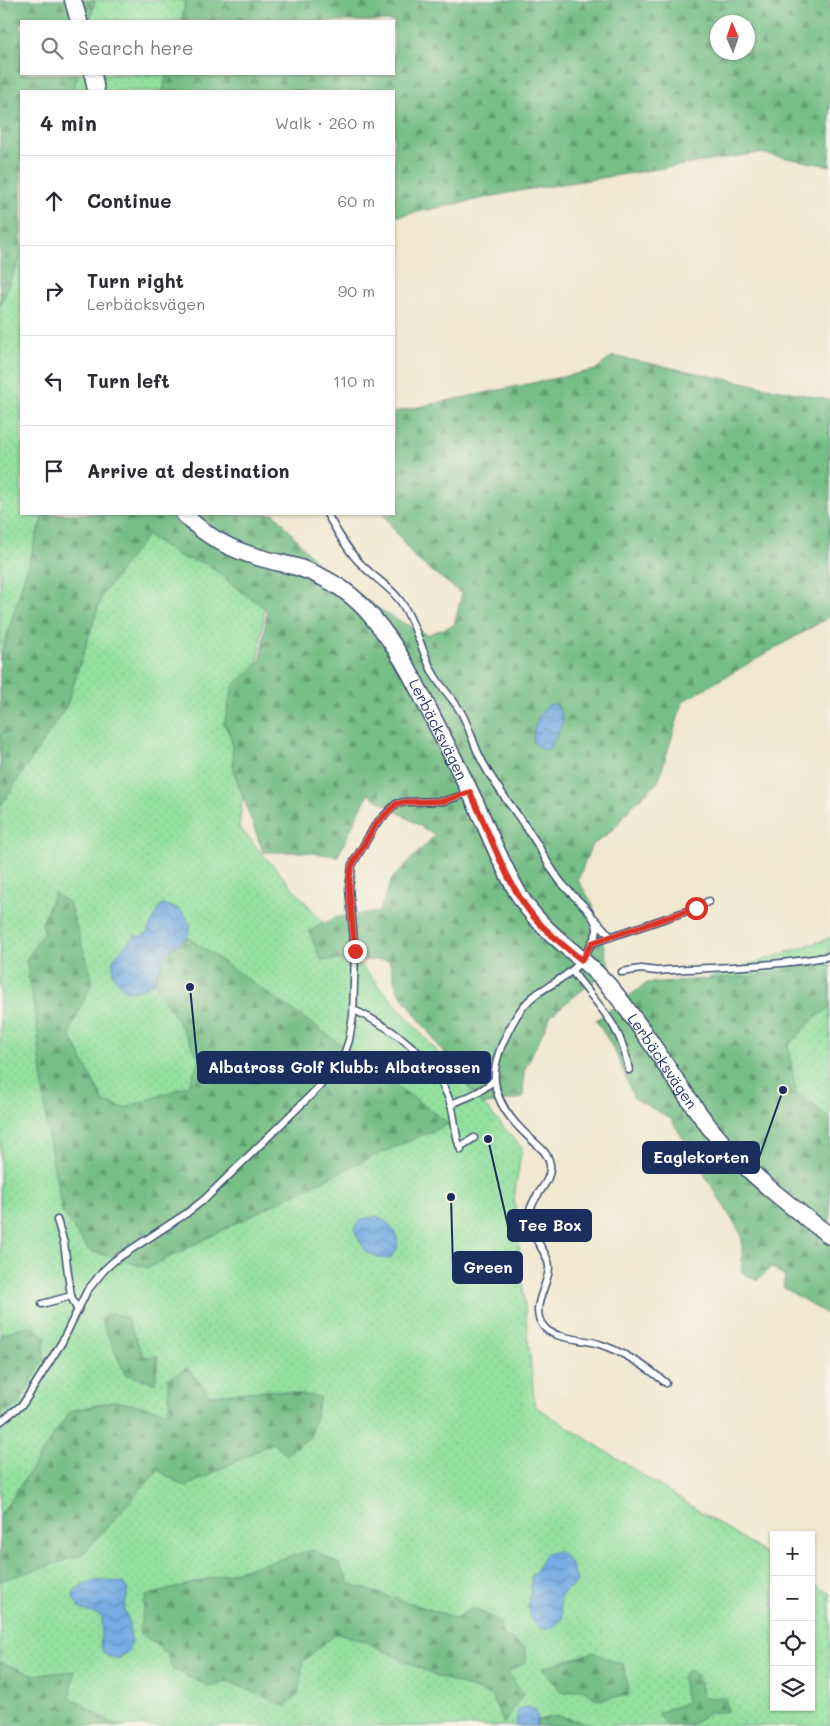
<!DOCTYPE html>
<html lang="en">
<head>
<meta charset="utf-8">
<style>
  :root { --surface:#fff; --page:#f7f7f7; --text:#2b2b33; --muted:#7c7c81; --line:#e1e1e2 }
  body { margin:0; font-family:Mali,sans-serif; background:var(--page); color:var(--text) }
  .controls { position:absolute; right:15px; bottom:15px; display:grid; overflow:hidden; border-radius:0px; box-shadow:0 1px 4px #0004 }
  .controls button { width:45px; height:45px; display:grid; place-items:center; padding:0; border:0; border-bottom:1px solid var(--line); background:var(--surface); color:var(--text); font:25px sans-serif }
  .compass { position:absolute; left:710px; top:15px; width:45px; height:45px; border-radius:50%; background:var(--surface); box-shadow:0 1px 4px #0004; rotate:358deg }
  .stop { position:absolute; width:15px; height:15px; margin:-11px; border:4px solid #d93025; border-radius:50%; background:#fff }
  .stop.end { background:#d93025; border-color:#fff; box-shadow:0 1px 5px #0008 }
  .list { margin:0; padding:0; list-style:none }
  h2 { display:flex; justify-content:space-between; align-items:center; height:65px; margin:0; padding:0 20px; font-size:21px }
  h2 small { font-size:16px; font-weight:400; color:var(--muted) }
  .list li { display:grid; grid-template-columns:32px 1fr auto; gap:15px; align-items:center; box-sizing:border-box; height:90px; padding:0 20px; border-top:1px solid var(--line) }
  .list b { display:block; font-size:19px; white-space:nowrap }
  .list p { margin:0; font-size:16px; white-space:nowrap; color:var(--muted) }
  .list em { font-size:16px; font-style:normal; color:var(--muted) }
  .icon { flex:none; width:28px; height:28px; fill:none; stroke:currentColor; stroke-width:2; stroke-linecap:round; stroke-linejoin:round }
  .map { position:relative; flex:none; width:830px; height:1726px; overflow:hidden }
  .search { position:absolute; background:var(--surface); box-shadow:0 1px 4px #0004; left:20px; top:20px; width:375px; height:55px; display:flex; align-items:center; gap:12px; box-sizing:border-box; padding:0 18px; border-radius:0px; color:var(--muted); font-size:19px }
  .panel { position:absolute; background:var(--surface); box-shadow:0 1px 4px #0004; left:20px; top:90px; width:375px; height:425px; border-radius:0px }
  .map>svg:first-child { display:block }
  .green { fill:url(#green-dots); stroke:#56887e }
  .forest { fill:url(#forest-firs); stroke:#487672; fill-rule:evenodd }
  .water { fill:url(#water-waves); stroke:#486ea0 }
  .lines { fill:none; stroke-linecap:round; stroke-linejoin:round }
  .service-casing { stroke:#3b4b6f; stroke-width:9 }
  .tertiary-casing { stroke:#3b4b6f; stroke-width:19 }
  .service { stroke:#fff; stroke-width:6 }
  .tertiary { stroke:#fff; stroke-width:16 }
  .route { stroke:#d93025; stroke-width:6 }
  .labels { text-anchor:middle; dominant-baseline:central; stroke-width:4.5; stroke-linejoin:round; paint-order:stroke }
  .street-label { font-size:15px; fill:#1b2f5e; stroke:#f7f3e8 }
  .leader { fill:none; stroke:#1b2f5e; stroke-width:2 }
  .callout-dot { fill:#1b2f5e; stroke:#f7f3e8; stroke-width:2 }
  .callout { fill:#1b2f5e; stroke:#1b2f5e; stroke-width:2 }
  .callout-label { font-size:16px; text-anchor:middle; font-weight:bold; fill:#fff }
</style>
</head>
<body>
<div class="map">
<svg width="830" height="1726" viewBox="0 0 830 1726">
  <defs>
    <pattern id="green-dots" width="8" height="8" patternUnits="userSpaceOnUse" patternTransform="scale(1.25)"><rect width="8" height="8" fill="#92e09e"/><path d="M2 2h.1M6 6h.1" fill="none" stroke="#7dc08a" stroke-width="1.8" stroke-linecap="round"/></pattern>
    <pattern id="forest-firs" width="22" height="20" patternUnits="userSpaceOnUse" patternTransform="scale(1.25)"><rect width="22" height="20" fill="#75be85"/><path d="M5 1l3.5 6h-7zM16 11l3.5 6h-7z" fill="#5f9b70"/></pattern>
    <pattern id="water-waves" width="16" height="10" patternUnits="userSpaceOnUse" patternTransform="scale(1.25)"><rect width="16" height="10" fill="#74ace3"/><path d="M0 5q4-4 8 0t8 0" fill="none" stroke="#5e8cbb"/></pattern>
  </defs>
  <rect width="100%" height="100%" fill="#f7f3e8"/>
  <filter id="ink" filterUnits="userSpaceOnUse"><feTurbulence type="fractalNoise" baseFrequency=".02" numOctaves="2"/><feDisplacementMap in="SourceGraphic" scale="10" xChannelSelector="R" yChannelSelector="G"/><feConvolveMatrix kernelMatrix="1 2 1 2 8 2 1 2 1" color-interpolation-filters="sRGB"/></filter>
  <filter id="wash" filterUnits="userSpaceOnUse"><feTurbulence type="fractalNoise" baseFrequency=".0096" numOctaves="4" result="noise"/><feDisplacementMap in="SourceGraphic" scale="20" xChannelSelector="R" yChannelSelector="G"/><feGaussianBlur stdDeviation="1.12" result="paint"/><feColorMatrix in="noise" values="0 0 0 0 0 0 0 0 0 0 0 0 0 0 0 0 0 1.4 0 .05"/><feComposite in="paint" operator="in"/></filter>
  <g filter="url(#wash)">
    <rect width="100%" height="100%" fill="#f0e8cf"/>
    <g class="green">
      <polygon points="95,0 186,0 181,21 90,21"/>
      <polygon points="78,74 167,74 163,91 73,91"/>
      <polygon points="21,255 21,514 43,514 0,660 0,306"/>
      <polygon points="147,515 267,587 239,827 522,1148 514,1197 535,1406 774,1559 774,1707 811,1707 811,1583 830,1594 830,1726 0,1726 0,771"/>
      <polygon points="830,938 830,1179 642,1000"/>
    </g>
    <g class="forest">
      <polygon points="0,0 95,0 90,21 21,21 21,74 78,74 73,91 21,91 21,255 0,306"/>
      <path d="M186 0H830V166L759 153 518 191 394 217V91H163L167 74H394V21H181ZM718 22H748V52H718Z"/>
      <polygon points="613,356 830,400 830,613 828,618 683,701 658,782 631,807 612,831 591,846 578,880 592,903 610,968 551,1015 524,1071 523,1098 482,1105 397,989 389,960 321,960 309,931 337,917 379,912 392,879 435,835 368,794 338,856 304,852 263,852 234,772 231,737 224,724 233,686 261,660 267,610 229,582 208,564 183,558 147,535 102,595 67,705 0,807 0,660 43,514 275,514 321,568 388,615 427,635 454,625 462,594 415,558 383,514 394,514 394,412 595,370"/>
      <polygon points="54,893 69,903 93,981 69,1033 104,1102 125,1108 189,1085 200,1059 154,982 165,954 187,937 335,1040 449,1124 365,1160 280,1201 148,1268 88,1250 62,1212 47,1128 38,1034 26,960 44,932 42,923"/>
      <polygon points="830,961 830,1008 814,1018 788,1046 796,1093 830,1118 830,1316 783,1287 785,1276 771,1267 757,1281 742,1272 742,1236 671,1119 634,1098 615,1051 596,1020 647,983 755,976"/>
      <polygon points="111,1313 126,1317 144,1357 158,1356 155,1383 125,1374 101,1319"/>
      <polygon points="31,1325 45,1337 44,1359 18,1404 0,1414 0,1334"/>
      <polygon points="187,1368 210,1395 272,1390 320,1397 310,1437 286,1454 272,1443 185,1487 158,1470 82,1555 0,1581 0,1516 70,1411 115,1401 170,1412 168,1379"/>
      <polygon points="313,1550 339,1564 350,1584 456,1618 473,1608 499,1621 502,1634 525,1648 526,1662 508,1672 523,1694 504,1723 491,1695 434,1675 364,1641 337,1633 303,1661 298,1695 285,1706 228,1681 211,1687 172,1669 167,1653 139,1632 146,1596"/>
      <polygon points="594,1652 607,1659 623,1664 629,1695 596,1700 583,1689 563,1693 542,1668"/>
      <polygon points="0,1662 34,1675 75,1671 70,1697 113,1724 121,1726 0,1726"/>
      <polygon points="688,1670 698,1675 703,1697 725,1698 728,1711 709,1713 691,1724 668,1726 657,1713 686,1703 682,1676"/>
      <polygon points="558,1716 599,1726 536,1726 538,1720"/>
    </g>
    <g class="water">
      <path d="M551 704H554L558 707 562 716 563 722 555 739 548 749 542 750 534 743C531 731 539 710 551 704Z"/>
      <path d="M161 905C178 905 184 912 191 926L187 937 165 954 154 982 137 991 125 990 113 975V959L135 935 139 937 146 934Z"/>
      <path d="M378 1216C388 1222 400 1234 397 1248 396 1251 392 1256 390 1259L381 1258 366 1252C362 1243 355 1236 355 1227L362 1219Z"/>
      <path d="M558 1551C570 1558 573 1569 577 1582 573 1587 567 1588 564 1592 557 1599 561 1609 562 1618 556 1627 551 1630 540 1629L531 1620 528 1604 531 1591V1576L535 1573 545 1554Z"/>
      <path d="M106 1580 123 1583 128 1590 124 1610 129 1621 131 1644 128 1651 120 1658C92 1659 103 1634 102 1616L80 1609 73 1598 75 1590 87 1582Z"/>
      <polygon points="528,1707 535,1710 538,1720 536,1726 516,1726 517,1713 520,1708"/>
    </g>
  </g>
  <g filter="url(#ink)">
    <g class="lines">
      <defs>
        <g id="service">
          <path d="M327 514C337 531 347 550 361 564 374 578 391 587 401 602 416 624 421 650 433 673 441 688 454 699 462 714 469 727 473 742 479 755 493 785 516 811 534 839 539 846 543 855 548 863 552 869 556 876 560 881 570 895 596 912 597 929 597 935 593 940 591 944 586 955 580 964 571 971 550 989 533 989 516 1017 486 1069 485 1097 531 1139 538 1146 549 1153 550 1165 552 1184 531 1196 529 1215 527 1236 547 1248 549 1266 550 1285 526 1310 546 1329 556 1339 585 1339 599 1344 623 1352 646 1366 666 1383"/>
          <polyline points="595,919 611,937"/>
          <polyline points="592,943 696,908 709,901"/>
          <path d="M572 971C598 1006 621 1023 629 1070"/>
          <path d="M622 972 641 969 657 971C714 967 773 967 830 956"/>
          <path d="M354 1010C396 1030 436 1058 451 1105 456 1120 454 1135 461 1150"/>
          <path d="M451 1104C466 1098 482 1092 494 1080"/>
          <polyline points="460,1147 474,1138"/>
          <polyline points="57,1220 64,1243 71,1296 77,1309"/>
          <polyline points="42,1304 71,1296"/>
          <polyline points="0,1422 23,1404 62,1342 87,1291 104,1270 115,1260 187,1213 206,1198 319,1087 344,1055 349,1040 353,1016 355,951 349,888 351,874 352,865 376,824 396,804 406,802 444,801 469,793"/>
        </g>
        <g id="tertiary">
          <polyline points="73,0 79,21"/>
          <polyline points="93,74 96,91"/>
          <path id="s1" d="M184 514C205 536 231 550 261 558 274 562 287 564 300 568 329 578 354 594 373 618 396 645 412 676 428 708 444 739 460 771 475 802 489 833 501 864 518 893 540 932 580 953 609 986 648 1032 676 1086 714 1133 747 1173 789 1205 830 1236"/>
        </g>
      </defs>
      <use href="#service" class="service-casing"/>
      <use href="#tertiary" class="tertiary-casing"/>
      <use href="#service" class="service"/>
      <use href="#tertiary" class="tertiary"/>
    </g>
  </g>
  <g class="lines" filter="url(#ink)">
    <path class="route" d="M355 951 349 888 350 874 352 865 376 824 396 804 406 802 444 801 470 792C490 833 504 880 533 916 547 933 565 947 582 960L592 943 696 908"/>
  </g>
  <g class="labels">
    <g class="street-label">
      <text stroke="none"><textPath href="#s1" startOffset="349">Lerbäcksvägen</textPath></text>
      <text stroke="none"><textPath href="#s1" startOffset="754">Lerbäcksvägen</textPath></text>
    </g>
  </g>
  <path class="leader" d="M190 987L198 1068M783 1090L759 1158M488 1139L508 1226M451 1197L453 1267"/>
  <g class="callout-dot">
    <circle cx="190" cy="987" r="5"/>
    <circle cx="783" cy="1090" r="5"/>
    <circle cx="488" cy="1139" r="5"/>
    <circle cx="451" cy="1197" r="5"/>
  </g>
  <g class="callout">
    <rect x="198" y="1052" width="292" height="31" rx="5"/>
    <rect x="643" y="1142" width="116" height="31" rx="5"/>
    <rect x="508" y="1210" width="83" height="31" rx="5"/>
    <rect x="453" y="1252" width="69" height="31" rx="5"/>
  </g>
  <g class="callout-label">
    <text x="344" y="1073">Albatross Golf Klubb: Albatrossen</text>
    <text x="701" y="1163">Eaglekorten</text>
    <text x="550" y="1231">Tee Box</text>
    <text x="488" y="1273">Green</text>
  </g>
</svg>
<div class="controls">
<button>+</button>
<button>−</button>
<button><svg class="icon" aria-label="locate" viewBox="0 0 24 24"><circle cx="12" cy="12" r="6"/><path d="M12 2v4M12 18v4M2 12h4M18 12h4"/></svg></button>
<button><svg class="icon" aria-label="layers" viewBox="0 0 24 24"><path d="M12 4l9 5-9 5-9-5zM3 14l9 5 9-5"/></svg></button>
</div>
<svg class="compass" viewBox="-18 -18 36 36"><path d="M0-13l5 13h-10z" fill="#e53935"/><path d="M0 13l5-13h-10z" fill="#7c7c81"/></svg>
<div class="stop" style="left:696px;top:908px"></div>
<div class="stop end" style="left:355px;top:951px"></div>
<div class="search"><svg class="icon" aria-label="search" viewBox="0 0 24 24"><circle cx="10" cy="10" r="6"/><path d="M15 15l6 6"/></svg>Search here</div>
<section class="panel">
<h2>4 min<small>Walk · 260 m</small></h2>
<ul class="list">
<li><svg class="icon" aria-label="ahead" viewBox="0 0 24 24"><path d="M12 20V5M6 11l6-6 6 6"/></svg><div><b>Continue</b></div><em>60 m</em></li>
<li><svg class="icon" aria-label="right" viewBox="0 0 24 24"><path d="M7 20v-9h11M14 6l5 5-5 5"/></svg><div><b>Turn right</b><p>Lerbäcksvägen</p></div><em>90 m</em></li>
<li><svg class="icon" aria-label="left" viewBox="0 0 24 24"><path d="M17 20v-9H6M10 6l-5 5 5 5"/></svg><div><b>Turn left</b></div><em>110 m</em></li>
<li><svg class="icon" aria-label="arrive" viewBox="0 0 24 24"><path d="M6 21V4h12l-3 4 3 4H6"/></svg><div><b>Arrive at destination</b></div></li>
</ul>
</section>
</div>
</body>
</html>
